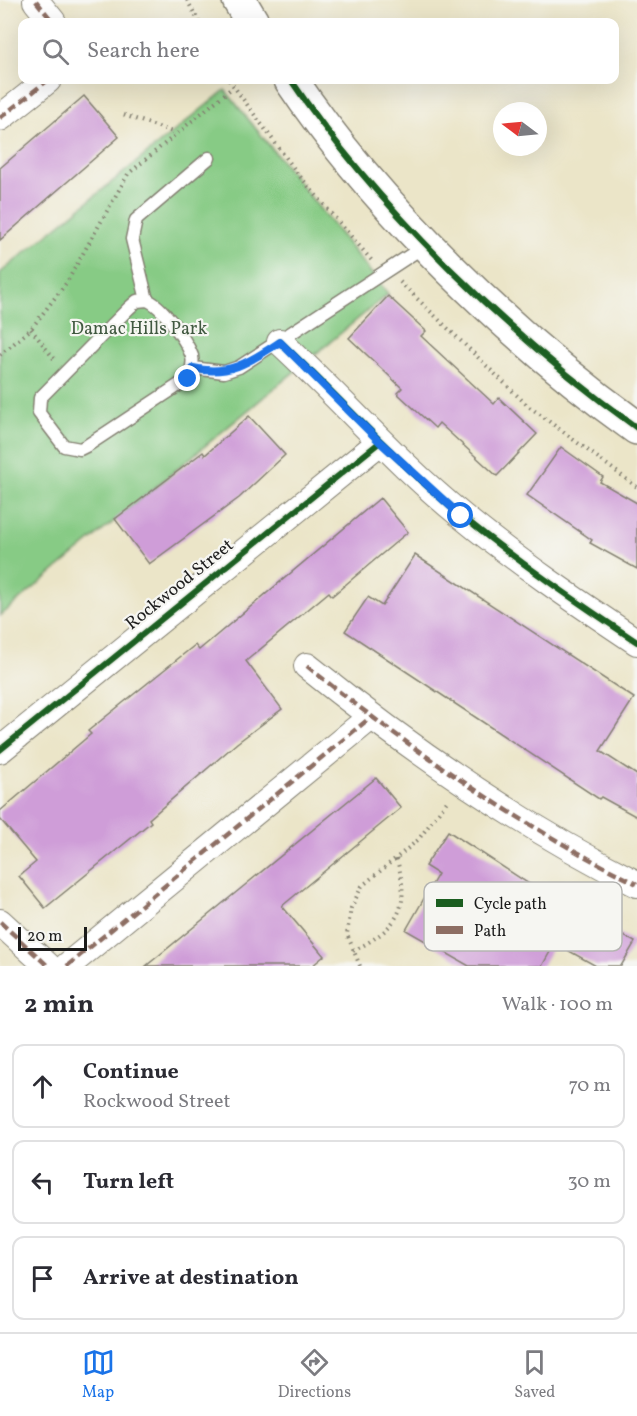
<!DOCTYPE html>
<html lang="en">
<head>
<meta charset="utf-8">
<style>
  :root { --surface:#fff; --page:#f7f7f7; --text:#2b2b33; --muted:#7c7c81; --line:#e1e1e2; --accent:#1a73e8 }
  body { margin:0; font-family:Vollkorn,serif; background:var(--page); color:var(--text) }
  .compass { position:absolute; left:493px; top:102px; width:54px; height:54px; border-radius:50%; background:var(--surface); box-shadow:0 6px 24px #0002; rotate:286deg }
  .scale { position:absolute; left:18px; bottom:15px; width:69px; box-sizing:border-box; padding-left:6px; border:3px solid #1c1c1c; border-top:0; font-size:16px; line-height:21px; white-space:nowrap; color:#1c1c1c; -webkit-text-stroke:4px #f6f6f2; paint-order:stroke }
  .stop { position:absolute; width:18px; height:18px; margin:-14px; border:4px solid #1a73e8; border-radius:50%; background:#fff }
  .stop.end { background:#1a73e8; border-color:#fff; box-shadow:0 2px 6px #0008 }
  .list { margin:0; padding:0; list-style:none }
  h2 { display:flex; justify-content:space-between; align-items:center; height:78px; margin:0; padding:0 24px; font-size:26px }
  h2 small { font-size:20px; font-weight:400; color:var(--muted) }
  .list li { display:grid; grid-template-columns:39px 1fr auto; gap:18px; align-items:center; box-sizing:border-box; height:84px; margin:0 12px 12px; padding:0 12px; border:2px solid var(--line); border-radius:12px }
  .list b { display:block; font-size:22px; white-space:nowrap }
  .list p { margin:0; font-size:20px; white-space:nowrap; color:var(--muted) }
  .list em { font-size:20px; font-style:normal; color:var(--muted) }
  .icon { flex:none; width:33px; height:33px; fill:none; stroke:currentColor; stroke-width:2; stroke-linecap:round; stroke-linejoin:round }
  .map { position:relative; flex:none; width:637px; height:966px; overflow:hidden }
  .search { position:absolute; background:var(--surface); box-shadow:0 6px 24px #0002; left:18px; right:18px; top:18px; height:66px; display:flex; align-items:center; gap:15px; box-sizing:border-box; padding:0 21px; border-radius:12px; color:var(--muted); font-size:22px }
  .sheet { height:366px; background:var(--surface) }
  nav { display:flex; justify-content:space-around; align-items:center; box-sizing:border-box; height:84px; border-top:2px solid var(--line); background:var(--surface); font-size:16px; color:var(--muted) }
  nav a { display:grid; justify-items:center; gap:3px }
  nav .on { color:var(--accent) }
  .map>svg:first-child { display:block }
  .green { fill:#87cb85; stroke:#527450; stroke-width:1.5 }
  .building { fill:#cf9dd8 }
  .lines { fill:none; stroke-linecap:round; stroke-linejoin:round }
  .lane-casing { stroke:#848072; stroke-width:15 }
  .street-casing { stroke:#848072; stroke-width:28 }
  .secondary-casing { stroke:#848072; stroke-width:36 }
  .path { stroke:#848072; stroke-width:4; stroke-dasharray:1.5 4.5; stroke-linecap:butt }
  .lane { stroke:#fff; stroke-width:12 }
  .street { stroke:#fff; stroke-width:26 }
  .secondary { stroke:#fff; stroke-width:33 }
  .quiet { stroke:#8d6e63; stroke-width:4.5; stroke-dasharray:9 4.5; stroke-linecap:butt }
  .cycleway-casing { stroke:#f6f6f2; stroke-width:10 }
  .cycleway { stroke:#1b5e20; stroke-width:6 }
  .route { stroke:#1a73e8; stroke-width:8 }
  .labels { text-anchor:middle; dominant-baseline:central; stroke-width:4.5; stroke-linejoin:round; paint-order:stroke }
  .park-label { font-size:18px; fill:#415941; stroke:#f6f6f2 }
  .street-label { font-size:18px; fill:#1c1c1c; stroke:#f6f6f2 }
  .key { fill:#f6f6f2; stroke:#b5b5b2; stroke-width:1.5 }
  .key-label { font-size:16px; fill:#1c1c1c }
</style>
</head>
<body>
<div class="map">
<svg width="637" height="966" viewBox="0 0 637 966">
  <rect width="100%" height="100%" fill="#f6f6f2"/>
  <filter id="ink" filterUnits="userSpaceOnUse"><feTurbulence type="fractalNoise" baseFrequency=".0167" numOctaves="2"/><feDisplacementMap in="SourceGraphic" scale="12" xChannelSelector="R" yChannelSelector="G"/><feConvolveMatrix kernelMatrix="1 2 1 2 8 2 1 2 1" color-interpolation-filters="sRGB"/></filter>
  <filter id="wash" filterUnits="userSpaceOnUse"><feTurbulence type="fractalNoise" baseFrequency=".008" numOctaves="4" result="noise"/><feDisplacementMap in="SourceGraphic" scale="24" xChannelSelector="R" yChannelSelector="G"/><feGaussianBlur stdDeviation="1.35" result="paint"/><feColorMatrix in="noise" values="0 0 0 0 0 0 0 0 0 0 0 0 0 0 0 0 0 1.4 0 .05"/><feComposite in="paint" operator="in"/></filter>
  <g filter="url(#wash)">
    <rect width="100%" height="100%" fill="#ebe5c8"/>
    <polygon class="green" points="225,90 388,294 0,616 0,273"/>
    <g id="blocks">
      <g class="building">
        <polygon points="84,96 119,137 0,240 0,168"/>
        <polygon points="388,296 426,331 421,336 494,404 499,398 537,434 497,476 439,423 435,428 397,393 402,388 349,338"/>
        <polygon points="249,416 285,455 239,498 149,564 115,519 203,452 205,455"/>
        <polygon points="561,447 603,477 600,482 637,503 637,569 590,543 592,540 527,495"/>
        <polygon points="380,498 408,532 332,596 329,592 246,661 282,709 237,743 149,819 151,822 45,908 19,876 36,862 0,819 0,811 91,734 88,731 195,645 199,650"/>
        <polygon points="415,555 634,698 600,751 637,775 637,817 601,797 599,799 345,631 368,597 382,606"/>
        <polygon points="376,778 401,808 282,906 324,956 312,966 146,966"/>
        <polygon points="448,831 584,920 587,916 635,942 621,966 596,966 555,943 542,966 469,966 406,930 438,874 425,866"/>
      </g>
    </g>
  </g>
  <g filter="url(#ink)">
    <use href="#blocks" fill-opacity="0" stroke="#848072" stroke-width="1.5"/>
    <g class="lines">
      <defs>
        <g id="lane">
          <path d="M147 300C162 305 186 340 192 356 194 364 191 372 188 379L88 445 80 449 64 446 39 413 40 398 129 308 137 301Z"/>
          <polyline points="147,300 132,239 136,220 209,158"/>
          <polyline points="193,368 224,372 239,367 426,245"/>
        </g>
        <g id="street">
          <polyline points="36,1 53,22"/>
          <polyline points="0,118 48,80"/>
          <path d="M280 342C342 399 397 463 462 516 518 562 577 602 637 642"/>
          <path d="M307 666C410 749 518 824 637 884"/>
          <polyline points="0,750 380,442"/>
          <polyline points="0,922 48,966"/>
          <polyline points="67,966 371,717"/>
        </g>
        <g id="secondary">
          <polyline points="239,0 252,22"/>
          <path d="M291 80C376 207 513 339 637 428"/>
        </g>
      </defs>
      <use href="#lane" class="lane-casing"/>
      <use href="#street" class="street-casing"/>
      <use href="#secondary" class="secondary-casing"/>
      <g class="path">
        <polyline points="187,0 199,22"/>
        <polyline points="229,80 298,174 373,262"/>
        <polyline points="124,115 175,133"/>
        <polyline points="400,282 527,405 637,487"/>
        <polyline points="31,329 54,359"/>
        <polyline points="0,355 31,329 67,282 128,174 233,87"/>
        <path d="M353 951C399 927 412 908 396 857"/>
        <polyline points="360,966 347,934 351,908 362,886 418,840 448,800"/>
      </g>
      <use href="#lane" class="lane"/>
      <use href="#street" class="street"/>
      <use href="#secondary" class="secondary"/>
      <g class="quiet">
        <polyline points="36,1 53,22"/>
        <polyline points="0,118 48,80"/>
        <path d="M307 666C410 749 518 824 637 884"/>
        <polyline points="0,922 48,966"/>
        <polyline points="67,966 371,717"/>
      </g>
      <defs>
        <g id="cycleway">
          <path d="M291 80C376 207 513 339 637 428"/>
          <path d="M280 342C342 399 397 463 462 516 518 562 577 602 637 642"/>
          <polyline points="0,750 380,442"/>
        </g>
      </defs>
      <use href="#cycleway" class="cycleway-casing"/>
      <use href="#cycleway" class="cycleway"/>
    </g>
  </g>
  <g class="lines" filter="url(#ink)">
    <path class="route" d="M188 379 193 368C229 377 251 361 280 342L380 442 461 516"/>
  </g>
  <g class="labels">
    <g class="park-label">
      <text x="139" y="329">Damac Hills Park</text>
    </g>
    <g class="street-label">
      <text transform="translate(180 585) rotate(-39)">Rockwood Street</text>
    </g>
  </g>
  <rect x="424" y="882" width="198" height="69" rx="9" class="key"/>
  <rect x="436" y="899" width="27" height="8" fill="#1b5e20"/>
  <rect x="436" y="926" width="27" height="8" fill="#8d6e63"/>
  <g class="key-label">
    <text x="474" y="909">Cycle path</text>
    <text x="474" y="936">Path</text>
  </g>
</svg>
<svg class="compass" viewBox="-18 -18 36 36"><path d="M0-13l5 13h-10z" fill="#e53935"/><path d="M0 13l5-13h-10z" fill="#7c7c81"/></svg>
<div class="scale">20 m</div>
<div class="stop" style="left:461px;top:516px"></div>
<div class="stop end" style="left:188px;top:379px"></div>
<div class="search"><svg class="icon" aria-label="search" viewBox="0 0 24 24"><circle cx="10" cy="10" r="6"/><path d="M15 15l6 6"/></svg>Search here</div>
</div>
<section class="sheet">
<h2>2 min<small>Walk · 100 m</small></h2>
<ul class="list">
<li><svg class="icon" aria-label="ahead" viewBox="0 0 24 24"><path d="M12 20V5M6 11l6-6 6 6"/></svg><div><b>Continue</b><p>Rockwood Street</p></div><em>70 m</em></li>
<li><svg class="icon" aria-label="left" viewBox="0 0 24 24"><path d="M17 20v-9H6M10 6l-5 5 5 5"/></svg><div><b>Turn left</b></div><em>30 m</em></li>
<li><svg class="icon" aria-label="arrive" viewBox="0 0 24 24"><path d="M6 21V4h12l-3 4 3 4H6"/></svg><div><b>Arrive at destination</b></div></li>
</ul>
</section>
<nav>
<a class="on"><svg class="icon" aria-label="map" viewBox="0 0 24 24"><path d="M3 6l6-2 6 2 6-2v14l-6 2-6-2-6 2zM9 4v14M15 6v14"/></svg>Map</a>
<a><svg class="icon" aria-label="directions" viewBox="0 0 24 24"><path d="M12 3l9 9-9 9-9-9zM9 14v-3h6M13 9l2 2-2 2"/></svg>Directions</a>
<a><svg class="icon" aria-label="saved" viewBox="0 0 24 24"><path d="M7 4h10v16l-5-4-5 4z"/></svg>Saved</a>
</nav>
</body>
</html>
